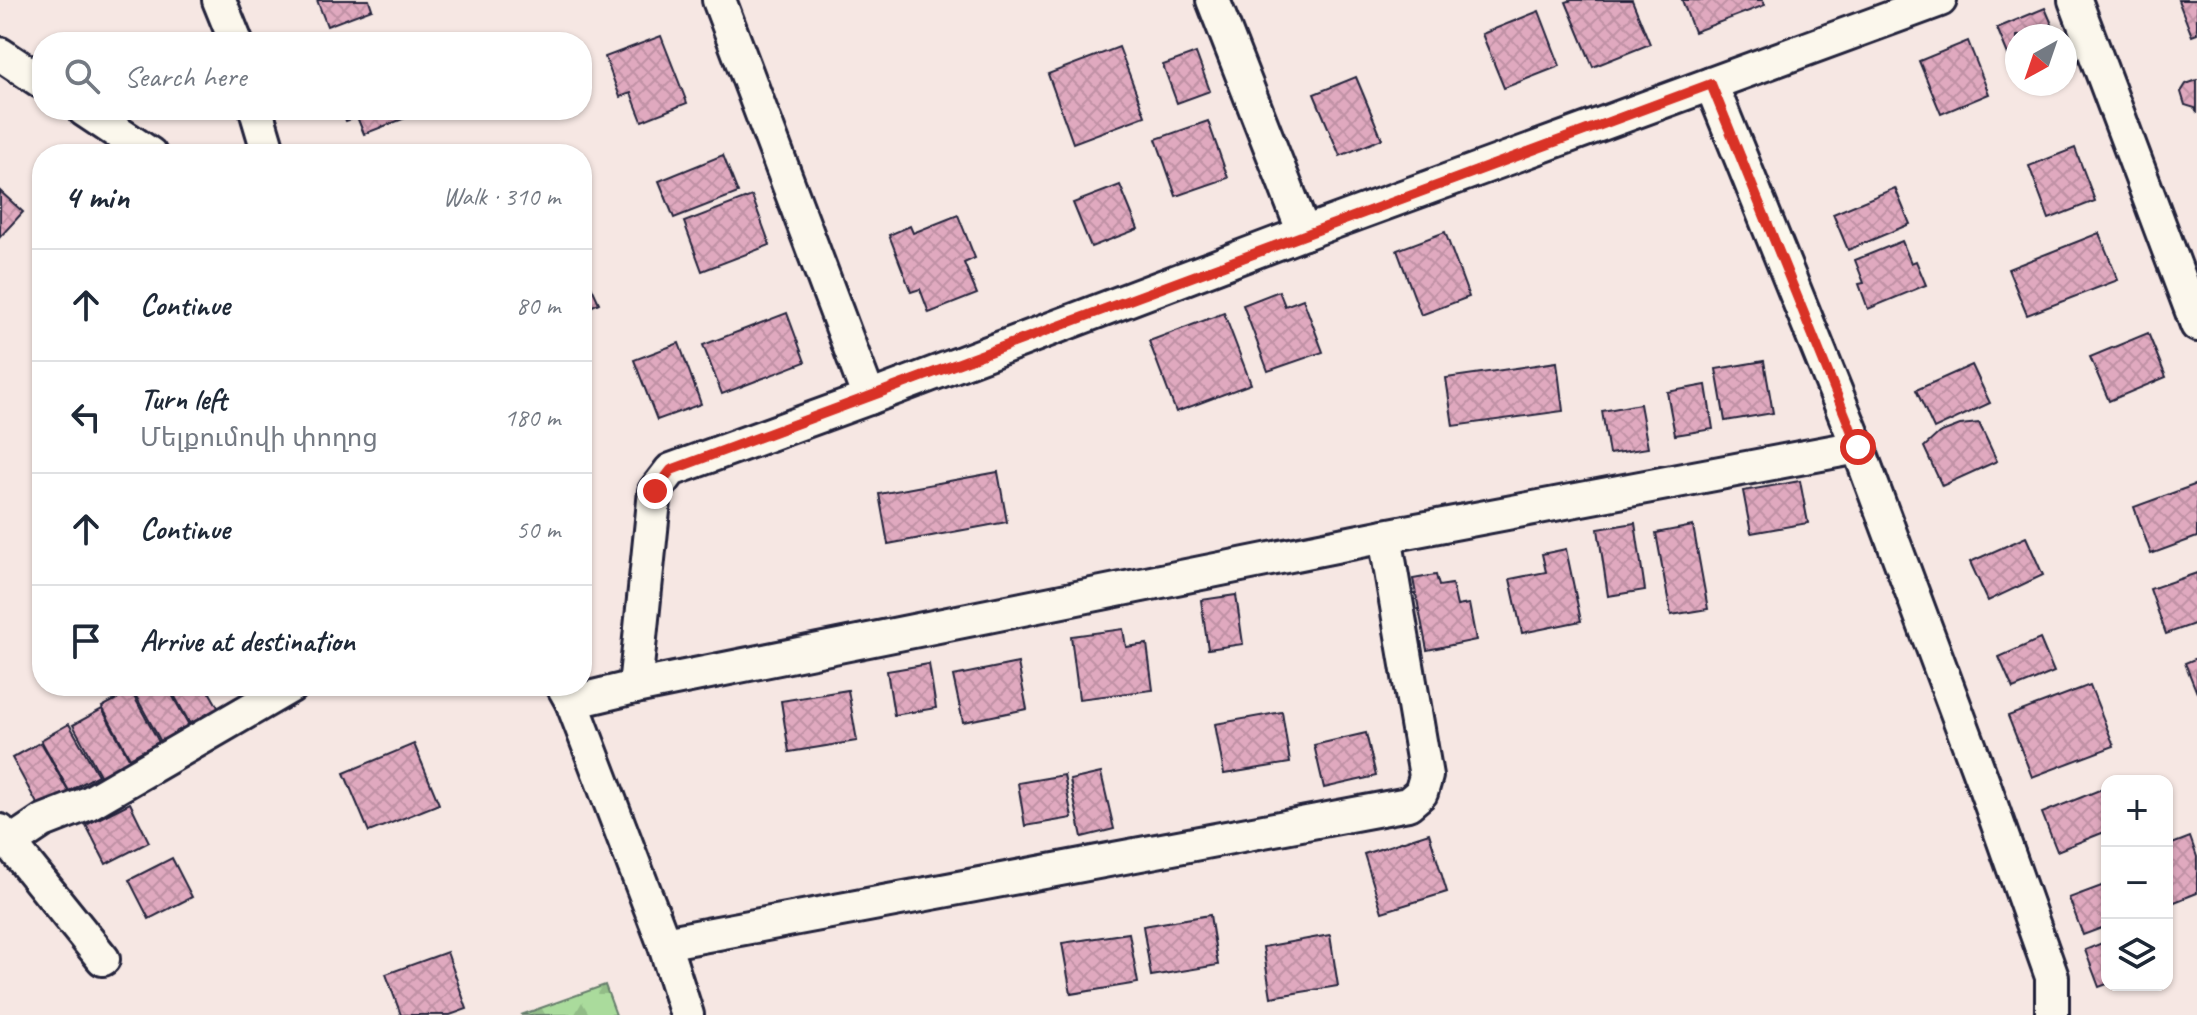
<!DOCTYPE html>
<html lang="en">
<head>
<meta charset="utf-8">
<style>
  :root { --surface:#fff; --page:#f6f6f7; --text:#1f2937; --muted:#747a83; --line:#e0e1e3 }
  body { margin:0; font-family:Caveat,"Noto Sans Armenian",sans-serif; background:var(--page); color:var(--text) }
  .controls { position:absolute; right:24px; bottom:24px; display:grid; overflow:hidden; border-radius:16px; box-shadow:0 2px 6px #0004 }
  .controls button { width:72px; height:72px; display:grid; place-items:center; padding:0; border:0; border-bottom:2px solid var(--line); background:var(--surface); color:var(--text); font:40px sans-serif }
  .compass { position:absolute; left:2005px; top:24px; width:72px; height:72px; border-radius:50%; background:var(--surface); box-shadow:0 2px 6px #0004; rotate:220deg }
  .stop { position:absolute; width:24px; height:24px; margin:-18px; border:6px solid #d93025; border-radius:50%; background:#fff }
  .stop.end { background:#d93025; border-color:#fff; box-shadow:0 2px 8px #0008 }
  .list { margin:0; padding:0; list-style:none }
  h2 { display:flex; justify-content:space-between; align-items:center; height:104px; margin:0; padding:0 32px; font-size:34px }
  h2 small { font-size:26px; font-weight:400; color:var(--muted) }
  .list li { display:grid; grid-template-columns:52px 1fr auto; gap:24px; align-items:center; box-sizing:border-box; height:112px; padding:0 32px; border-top:2px solid var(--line) }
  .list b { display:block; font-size:30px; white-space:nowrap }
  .list p { margin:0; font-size:26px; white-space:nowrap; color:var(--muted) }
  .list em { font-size:26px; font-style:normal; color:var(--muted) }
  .icon { flex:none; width:44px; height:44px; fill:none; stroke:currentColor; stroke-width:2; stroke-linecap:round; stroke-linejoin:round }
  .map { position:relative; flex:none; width:2197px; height:1015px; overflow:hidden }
  .search { position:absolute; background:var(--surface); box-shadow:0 2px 6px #0004; left:32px; top:32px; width:560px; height:88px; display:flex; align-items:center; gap:20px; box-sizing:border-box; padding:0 28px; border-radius:32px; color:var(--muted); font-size:30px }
  .panel { position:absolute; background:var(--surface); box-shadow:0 2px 6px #0004; left:32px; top:144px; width:560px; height:552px; border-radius:32px }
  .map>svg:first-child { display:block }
  .forest { fill:url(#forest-firs); stroke:#667e6c; stroke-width:2 }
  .building { fill:url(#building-cross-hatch); stroke:#22223b; stroke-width:2 }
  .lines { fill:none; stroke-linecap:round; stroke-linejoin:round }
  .minor-casing { stroke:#22223b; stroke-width:38 }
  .minor { stroke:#fbf7ec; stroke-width:32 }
  .route { stroke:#d93025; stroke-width:10 }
</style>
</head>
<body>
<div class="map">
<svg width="2197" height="1015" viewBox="0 0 2197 1015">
  <defs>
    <pattern id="forest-firs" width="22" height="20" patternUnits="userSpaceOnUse" patternTransform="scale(2)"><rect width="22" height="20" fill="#aadb9c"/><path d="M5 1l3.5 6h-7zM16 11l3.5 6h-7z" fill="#92bc87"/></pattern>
    <pattern id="building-cross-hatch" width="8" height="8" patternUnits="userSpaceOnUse" patternTransform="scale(2)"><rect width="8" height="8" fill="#e0a9bf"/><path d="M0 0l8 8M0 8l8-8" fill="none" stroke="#c091a5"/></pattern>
  </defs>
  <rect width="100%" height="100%" fill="#f6e7e3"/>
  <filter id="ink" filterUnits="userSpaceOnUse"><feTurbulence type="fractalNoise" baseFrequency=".0125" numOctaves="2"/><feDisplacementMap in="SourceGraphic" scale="16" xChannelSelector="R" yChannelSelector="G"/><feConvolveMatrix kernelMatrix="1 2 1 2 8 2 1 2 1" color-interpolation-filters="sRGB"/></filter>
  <g filter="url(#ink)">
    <polygon class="forest" points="605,985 616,1015 521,1015"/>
    <g class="building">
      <polygon points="317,0 369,0 372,9 327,26"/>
      <polygon points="1572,0 1632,0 1650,44 1593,67 1566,2"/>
      <polygon points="1682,0 1763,0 1765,5 1694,32"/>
      <polygon points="2178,0 2197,0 2197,34 2192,36"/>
      <polygon points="2045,8 2057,36 2017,36 2017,76 1997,28"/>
      <polygon points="1539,11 1560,66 1504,88 1482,34"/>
      <polygon points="661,36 687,103 642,121 631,93 620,97 605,57"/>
      <polygon points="1968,41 1989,94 1941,114 1919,61"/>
      <polygon points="1119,47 1145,116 1073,143 1048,74"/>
      <polygon points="1196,53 1210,91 1177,103 1163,65"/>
      <polygon points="1356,77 1382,139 1340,156 1314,94"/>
      <polygon points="2197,80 2197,113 2195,108 2185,105 2181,92 2186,84"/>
      <polygon points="342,110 420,110 421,112 364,134 357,117 346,121"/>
      <polygon points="1208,121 1228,178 1176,196 1156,139"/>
      <polygon points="2075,148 2095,201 2049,219 2029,166"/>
      <polygon points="723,155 738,193 674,218 659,181"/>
      <polygon points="1120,185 1138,229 1091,247 1073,203"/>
      <polygon points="1895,188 1910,224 1848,250 1833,214"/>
      <polygon points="0,191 23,212 0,237"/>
      <polygon points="752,196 770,245 702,271 684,222"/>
      <polygon points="958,215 975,258 964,263 977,294 929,313 920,289 911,292 889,235 910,226 913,233"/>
      <polygon points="1445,232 1469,297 1421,315 1397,250"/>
      <polygon points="2099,233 2118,280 2027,315 2008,269"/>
      <polygon points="1902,241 1911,263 1916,261 1926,285 1868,309 1859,284 1864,283 1855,260"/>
      <polygon points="582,266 599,303 582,311"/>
      <polygon points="1279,291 1285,306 1303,299 1323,352 1268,371 1243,305"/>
      <polygon points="787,313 805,362 722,394 703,345"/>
      <polygon points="1224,313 1251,384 1176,412 1149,341"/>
      <polygon points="2148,333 2166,377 2109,401 2090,357"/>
      <polygon points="679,343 701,404 657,420 634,360"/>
      <polygon points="1764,361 1773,413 1725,421 1716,369"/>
      <polygon points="1557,362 1563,411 1453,426 1446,378"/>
      <polygon points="1972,365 1990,403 1934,429 1916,390"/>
      <polygon points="1706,385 1713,429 1675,435 1667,392"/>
      <polygon points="1640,404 1648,448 1609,454 1602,411"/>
      <polygon points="1979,423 1997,461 1942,486 1924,447 1939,433 1960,425"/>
      <polygon points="998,472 1007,522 888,544 879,494"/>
      <polygon points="1800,481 1808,523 1751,533 1743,491"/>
      <polygon points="2197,484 2197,537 2151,554 2134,507"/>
      <polygon points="1635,523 1645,590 1608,596 1598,529"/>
      <polygon points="1693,526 1708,609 1671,615 1656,533"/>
      <polygon points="2026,537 2043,575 1988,601 1970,562"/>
      <polygon points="1566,549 1581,621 1522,633 1510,579 1546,572 1542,554"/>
      <polygon points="2197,573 2197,623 2166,634 2150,589"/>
      <polygon points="1436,575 1439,586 1452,584 1457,606 1469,604 1476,640 1427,650 1413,579"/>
      <polygon points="1236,595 1243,644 1208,649 1201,600"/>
      <polygon points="1123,629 1126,647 1147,644 1153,690 1079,699 1071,636"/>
      <polygon points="2040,639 2054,672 2013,689 1999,657"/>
      <polygon points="2197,658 2197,693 2185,663"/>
      <polygon points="1018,663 1027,709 963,722 953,676"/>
      <polygon points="929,664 936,708 894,715 887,671"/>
      <polygon points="2090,685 2114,746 2032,777 2008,716"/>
      <polygon points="142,686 167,686 190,727 161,742 133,691"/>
      <polygon points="169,686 206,686 219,709 190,724"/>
      <polygon points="848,690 857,741 789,752 781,701"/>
      <polygon points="131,691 159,742 130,758 102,707"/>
      <polygon points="102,709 130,760 101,777 73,725"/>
      <polygon points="1282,712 1290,763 1224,774 1215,724"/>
      <polygon points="69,724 98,775 69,791 41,740"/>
      <polygon points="1366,733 1376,776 1324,788 1314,745"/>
      <polygon points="41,742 69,793 40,809 12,758"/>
      <polygon points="414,744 439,804 369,832 344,773"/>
      <polygon points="1101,773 1114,829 1082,837 1070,780"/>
      <polygon points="1064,775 1072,818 1025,826 1018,783"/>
      <polygon points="2107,787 2107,831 2057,851 2042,813"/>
      <polygon points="130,803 149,842 106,864 86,825"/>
      <polygon points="1429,833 1447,892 1382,912 1364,854"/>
      <polygon points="2190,837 2197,857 2197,893 2167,905 2167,846"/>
      <polygon points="172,858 192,897 149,919 129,880"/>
      <polygon points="2107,884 2107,926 2083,935 2069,898"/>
      <polygon points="1210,915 1218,965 1151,976 1143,926"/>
      <polygon points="1129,933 1138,983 1071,994 1062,943"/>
      <polygon points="1330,935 1338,986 1271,997 1263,947"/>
      <polygon points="2107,941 2107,984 2099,987 2085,950"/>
      <polygon points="447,952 467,1009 450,1015 401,1015 386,974"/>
    </g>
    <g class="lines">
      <defs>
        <g id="minor">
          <polyline points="219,0 236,42"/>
          <polyline points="719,0 869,398"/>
          <polyline points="1213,0 1304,233"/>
          <polyline points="2075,0 2197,325"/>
          <polyline points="0,54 42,82"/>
          <polyline points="1711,84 1858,447 1984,785 2052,977 2052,1015"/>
          <polyline points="84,110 150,154"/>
          <polyline points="256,110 269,154"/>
          <polyline points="563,686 572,702 664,943 687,1015"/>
          <polyline points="635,687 655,491 671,470 869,398 1304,233 1940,0"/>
          <polyline points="572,702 635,687 1385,536 1858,447"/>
          <polyline points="0,831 103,959"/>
          <polyline points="10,843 43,821 89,803 291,686"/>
          <polyline points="664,943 1408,804 1421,793 1426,776 1385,536"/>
        </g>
      </defs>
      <use href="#minor" class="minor-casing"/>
      <use href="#minor" class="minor"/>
    </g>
  </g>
  <g class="lines" filter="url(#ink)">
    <polyline class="route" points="655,491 671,470 1711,84 1858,447"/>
  </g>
</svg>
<div class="controls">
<button>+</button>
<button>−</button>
<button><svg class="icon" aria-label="layers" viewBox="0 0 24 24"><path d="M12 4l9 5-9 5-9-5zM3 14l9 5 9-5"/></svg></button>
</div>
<svg class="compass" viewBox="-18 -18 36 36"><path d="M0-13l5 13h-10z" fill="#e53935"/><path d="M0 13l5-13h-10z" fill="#747a83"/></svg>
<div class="stop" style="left:1858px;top:447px"></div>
<div class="stop end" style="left:655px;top:491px"></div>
<div class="search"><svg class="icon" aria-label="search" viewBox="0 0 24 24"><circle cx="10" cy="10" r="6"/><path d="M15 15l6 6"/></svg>Search here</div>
<section class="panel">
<h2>4 min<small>Walk · 310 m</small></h2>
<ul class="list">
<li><svg class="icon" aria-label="ahead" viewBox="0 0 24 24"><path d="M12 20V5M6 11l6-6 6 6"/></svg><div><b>Continue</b></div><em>80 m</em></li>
<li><svg class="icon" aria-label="left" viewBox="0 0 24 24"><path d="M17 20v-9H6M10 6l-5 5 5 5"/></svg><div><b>Turn left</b><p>Մելքումովի փողոց</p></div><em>180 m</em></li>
<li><svg class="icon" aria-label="ahead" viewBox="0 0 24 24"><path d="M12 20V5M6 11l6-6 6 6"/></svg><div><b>Continue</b></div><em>50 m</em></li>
<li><svg class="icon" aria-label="arrive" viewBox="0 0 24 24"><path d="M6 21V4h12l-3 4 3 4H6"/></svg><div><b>Arrive at destination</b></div></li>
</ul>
</section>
</div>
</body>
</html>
